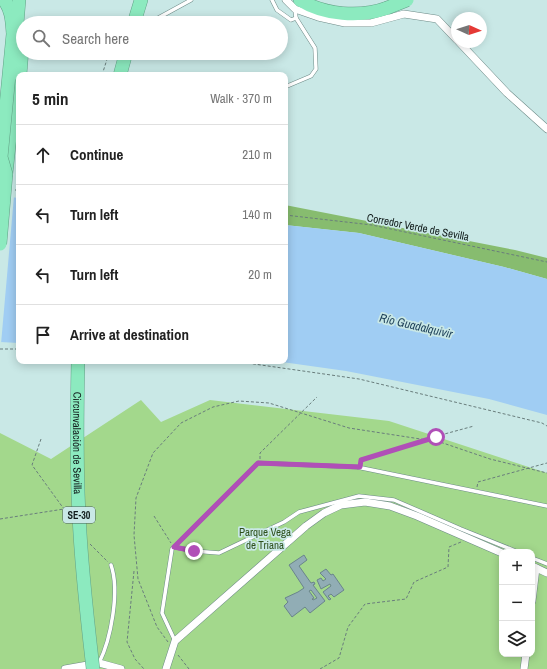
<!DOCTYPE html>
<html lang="en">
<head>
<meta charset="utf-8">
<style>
  :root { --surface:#fff; --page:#f2f2f2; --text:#222; --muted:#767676; --line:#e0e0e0 }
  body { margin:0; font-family:"Archivo Narrow",sans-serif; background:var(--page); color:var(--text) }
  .controls { position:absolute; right:12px; bottom:12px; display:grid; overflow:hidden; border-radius:8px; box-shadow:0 2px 10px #0003 }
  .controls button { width:36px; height:36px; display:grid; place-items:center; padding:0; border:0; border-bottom:1px solid var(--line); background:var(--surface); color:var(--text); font:20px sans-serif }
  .compass { position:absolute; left:451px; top:12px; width:36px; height:36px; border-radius:50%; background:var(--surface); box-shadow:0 2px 10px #0003; rotate:93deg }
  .stop { position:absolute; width:12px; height:12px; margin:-9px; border:3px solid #b04fb7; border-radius:50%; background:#fff }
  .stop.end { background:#b04fb7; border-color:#fff; box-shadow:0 1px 4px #0008 }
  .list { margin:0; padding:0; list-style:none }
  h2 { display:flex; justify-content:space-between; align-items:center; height:52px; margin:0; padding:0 16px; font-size:17px }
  h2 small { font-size:13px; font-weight:400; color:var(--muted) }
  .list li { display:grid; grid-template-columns:26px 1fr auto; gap:12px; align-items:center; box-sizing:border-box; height:60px; padding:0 16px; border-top:1px solid var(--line) }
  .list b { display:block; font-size:15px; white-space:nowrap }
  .list em { font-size:13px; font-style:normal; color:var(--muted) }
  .icon { flex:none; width:22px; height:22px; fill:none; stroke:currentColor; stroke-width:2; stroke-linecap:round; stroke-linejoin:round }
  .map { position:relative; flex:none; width:547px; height:669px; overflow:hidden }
  .search { position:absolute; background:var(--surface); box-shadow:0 2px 10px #0003; left:16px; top:16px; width:272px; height:44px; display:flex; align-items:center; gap:10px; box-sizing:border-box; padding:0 14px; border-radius:22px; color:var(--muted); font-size:15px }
  .panel { position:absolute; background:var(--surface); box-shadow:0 2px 10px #0003; left:16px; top:72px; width:272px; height:292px; border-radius:8px }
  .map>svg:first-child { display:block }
  .green { fill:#a3d88c; fill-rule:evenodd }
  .forest { fill:#87bc6f }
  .water { fill:#a0cdf3 }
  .pier { fill:#c9e8e6 }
  .building { fill:#91adb5; stroke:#6a848c; fill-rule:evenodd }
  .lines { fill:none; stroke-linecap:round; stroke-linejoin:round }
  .service-casing { stroke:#6d8a87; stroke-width:4.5 }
  .minor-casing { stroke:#6d8a87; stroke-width:8 }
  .motorway-casing { stroke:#61a286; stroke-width:14 }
  .path { stroke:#697d7c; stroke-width:1; stroke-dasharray:3 2; stroke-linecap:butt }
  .service { stroke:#fff; stroke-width:3.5 }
  .minor { stroke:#fff; stroke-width:7 }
  .motorway { stroke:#8ceabf; stroke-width:13 }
  .motorway-bridge-casing { stroke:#61a286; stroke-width:14; stroke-linecap:butt }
  .motorway-bridge { stroke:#8ceabf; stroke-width:13 }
  .route { stroke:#b04fb7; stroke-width:5 }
  .labels { text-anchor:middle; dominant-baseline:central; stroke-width:3.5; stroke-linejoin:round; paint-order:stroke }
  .shield { fill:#c9e8e6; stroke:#495a59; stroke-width:1 }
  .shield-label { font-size:10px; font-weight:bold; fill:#121d1c }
  .street-label { font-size:11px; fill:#121d1c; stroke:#c9e8e6 }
  .park-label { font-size:11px; fill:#2d4f1a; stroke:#c9e8e6 }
  .water-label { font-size:12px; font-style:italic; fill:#1d3f58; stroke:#c9e8e6 }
</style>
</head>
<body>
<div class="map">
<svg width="547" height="669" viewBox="0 0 547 669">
  <rect width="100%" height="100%" fill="#c9e8e6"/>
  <path class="green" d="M141 400 161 422 210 400 389 421 547 473V669H0V433L51 459ZM502 552H532V654H502Z"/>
  <polygon class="forest" points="285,205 515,250 547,258 547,279 504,267 359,233 285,225"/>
  <g class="water">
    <polygon points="0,196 19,198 19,343 0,342"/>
    <polygon points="285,225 359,233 504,267 547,279 547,415 489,399 346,371 275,361 285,361"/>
  </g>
  <polygon class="pier" points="0,194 14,196 1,344 0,344"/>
  <g class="building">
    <path d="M304 555 307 560 299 566 311 583 314 582 315 584 313 585 325 601 310 613 305 607 292 617 284 606 288 602 285 598 298 592 304 588 289 565ZM311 590 317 598 313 600 312 599 314 598 309 591Z"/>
    <polygon points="326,569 331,575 333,574 344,590 334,597 331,594 328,596 331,599 329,600 323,592 331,586 330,584 321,589 317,580 321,578 323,581 326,579 320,573"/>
  </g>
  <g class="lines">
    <defs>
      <g id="service">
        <polyline points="272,0 277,10 291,20 296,18"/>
        <polyline points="149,23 191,0"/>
        <polyline points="285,87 311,76 316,69 315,48 296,18 295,9"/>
        <polyline points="174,547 194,551 219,553 284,522 299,512 359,496 394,500 461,529 518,552"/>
        <polyline points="532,558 547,564"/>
        <polyline points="175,641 162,613 172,549 258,463 357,467 547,506"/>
        <path d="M99 663C111 639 120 591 111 565"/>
      </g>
      <g id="minor">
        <polyline points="286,0 295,9 318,17 345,23 371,23 404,14 437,19 457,40"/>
        <polyline points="459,42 507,93 547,129"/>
        <polyline points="532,566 547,573"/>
        <polyline points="532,601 536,568"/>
        <polyline points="65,669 99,663 121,669"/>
        <polyline points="166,669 175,641 306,526 324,513 341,505 365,502 390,506 417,516 502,553"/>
        <polyline points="524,669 526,654"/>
      </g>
      <g id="motorway">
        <path d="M4 0C12 10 12 22 13 34"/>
        <path d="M300 0C324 15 360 18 387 8"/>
        <polyline points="134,23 141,0"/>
        <polyline points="17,24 19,0"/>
        <polyline points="120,75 126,53"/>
        <polyline points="6,174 12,117 18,103 19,85"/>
      </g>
    </defs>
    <use href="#service" class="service-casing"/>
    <use href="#minor" class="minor-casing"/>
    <use href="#motorway" class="motorway-casing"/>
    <g class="path">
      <polyline points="102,75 109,53"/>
      <polyline points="15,190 19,190"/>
      <polyline points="285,215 372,225 547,262"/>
      <polyline points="0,349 19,349"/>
      <polyline points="233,361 359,379 542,423 547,426"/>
      <polyline points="41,439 32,465 69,516"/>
      <polyline points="426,439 474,426"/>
      <polyline points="260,459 260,453 317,397"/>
      <polyline points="360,463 361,460 423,440"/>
      <polyline points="477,487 478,482 547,463"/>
      <polyline points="154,516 171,543"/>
      <polyline points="0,519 64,509"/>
      <polyline points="90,544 108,562"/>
      <polyline points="134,571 127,642 135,659 144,669"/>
      <polyline points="168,642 157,627 138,579 134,535 136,498 153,453 181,423 213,407 239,401 269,403 349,428 440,442 490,459 547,473"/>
      <polyline points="178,655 189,669"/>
      <polyline points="320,669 339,658 348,627 365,604 406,599 414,582 448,567 449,547 461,542"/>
    </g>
    <use href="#service" class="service"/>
    <use href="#minor" class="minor"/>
    <use href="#motorway" class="motorway"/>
    <defs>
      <g id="motorway-bridge">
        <polyline points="387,8 407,0"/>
        <polyline points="20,75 23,36"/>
        <polyline points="0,244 6,174 1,157 13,34"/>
        <path id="s1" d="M78 361C77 412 76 463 79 514 81 566 87 617 93 669"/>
      </g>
    </defs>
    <use href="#motorway-bridge" class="motorway-bridge-casing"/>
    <use href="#motorway-bridge" class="motorway-bridge"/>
  </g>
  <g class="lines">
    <polyline class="route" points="194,551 174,547 258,463 360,467 361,460 436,437"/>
  </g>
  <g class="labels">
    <rect class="shield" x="63" y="507" width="32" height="16" rx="3"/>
    <g class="shield-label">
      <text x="79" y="515">SE-30</text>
    </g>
    <g class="street-label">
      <text transform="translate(418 227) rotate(11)">Corredor Verde de Sevilla</text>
      <text stroke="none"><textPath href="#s1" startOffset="82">Circunvalación de Sevilla</textPath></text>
    </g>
    <g class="park-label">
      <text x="265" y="532">Parque Vega<tspan x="265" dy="13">de Triana</tspan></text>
    </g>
    <g class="water-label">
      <text transform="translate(416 326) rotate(13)">Río Guadalquivir</text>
    </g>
  </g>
</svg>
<div class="controls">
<button>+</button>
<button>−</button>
<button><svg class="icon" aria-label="layers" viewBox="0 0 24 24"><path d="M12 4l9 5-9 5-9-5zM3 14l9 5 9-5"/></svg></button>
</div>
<svg class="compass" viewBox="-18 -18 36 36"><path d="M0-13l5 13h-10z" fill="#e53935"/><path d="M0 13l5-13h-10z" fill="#767676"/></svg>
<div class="stop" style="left:436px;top:437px"></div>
<div class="stop end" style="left:194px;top:551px"></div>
<div class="search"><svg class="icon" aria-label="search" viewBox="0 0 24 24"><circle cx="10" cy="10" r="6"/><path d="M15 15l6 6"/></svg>Search here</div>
<section class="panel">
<h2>5 min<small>Walk · 370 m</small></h2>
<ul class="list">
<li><svg class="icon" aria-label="ahead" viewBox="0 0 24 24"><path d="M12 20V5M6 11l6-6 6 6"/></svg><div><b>Continue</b></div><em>210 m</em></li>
<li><svg class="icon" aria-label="left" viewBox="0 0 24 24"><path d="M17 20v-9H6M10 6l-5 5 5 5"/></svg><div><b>Turn left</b></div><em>140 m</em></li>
<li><svg class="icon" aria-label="left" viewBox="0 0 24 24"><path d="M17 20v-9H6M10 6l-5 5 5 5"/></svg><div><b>Turn left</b></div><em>20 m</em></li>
<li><svg class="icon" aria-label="arrive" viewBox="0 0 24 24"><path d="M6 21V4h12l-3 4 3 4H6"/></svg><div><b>Arrive at destination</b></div></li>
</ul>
</section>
</div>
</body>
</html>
